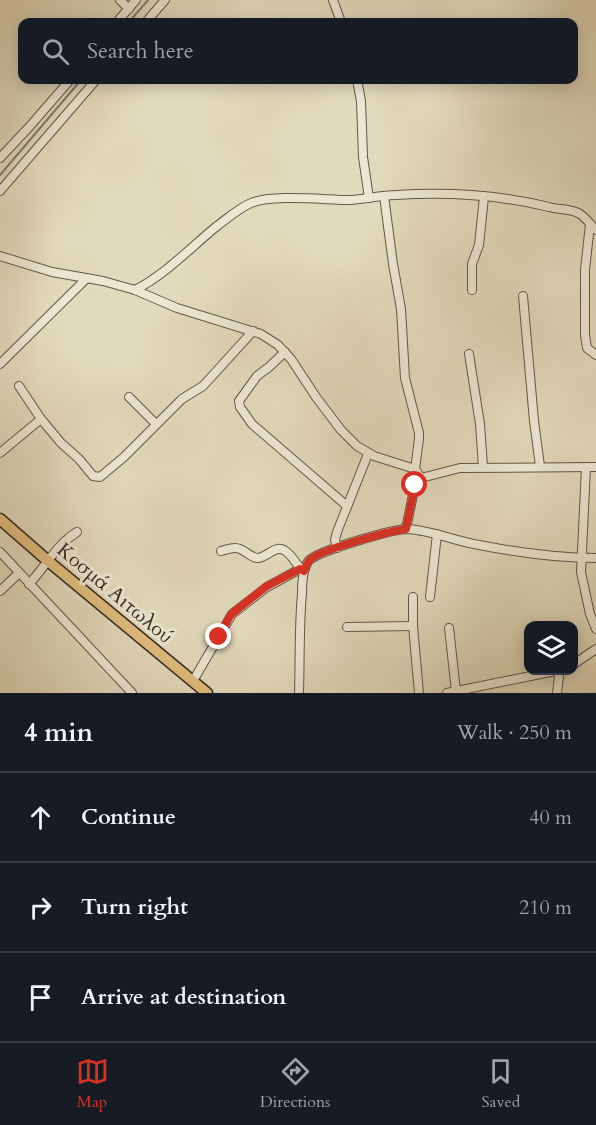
<!DOCTYPE html>
<html lang="en">
<head>
<meta charset="utf-8">
<style>
  :root { --surface:#171b24; --page:#242831; --text:#f1f3f6; --muted:#9ea1a6; --line:#363941; --accent:#d93025 }
  body { margin:0; font-family:Cardo,serif; background:var(--page); color:var(--text) }
  .controls { position:absolute; right:18px; bottom:18px; display:grid; overflow:hidden; border-radius:12px; box-shadow:0 3px 15px #0003 }
  .controls button { width:54px; height:54px; display:grid; place-items:center; padding:0; border:0; border-bottom:2px solid var(--line); background:var(--surface); color:var(--text); font:30px sans-serif }
  .stop { position:absolute; width:18px; height:18px; margin:-14px; border:4px solid #d93025; border-radius:50%; background:#fff }
  .stop.end { background:#d93025; border-color:#fff; box-shadow:0 2px 6px #0008 }
  .list { margin:0; padding:0; list-style:none }
  h2 { display:flex; justify-content:space-between; align-items:center; height:78px; margin:0; padding:0 24px; font-size:26px }
  h2 small { font-size:20px; font-weight:400; color:var(--muted) }
  .list li { display:grid; grid-template-columns:39px 1fr auto; gap:18px; align-items:center; box-sizing:border-box; height:90px; padding:0 24px; border-top:2px solid var(--line) }
  .list b { display:block; font-size:22px; white-space:nowrap }
  .list em { font-size:20px; font-style:normal; color:var(--muted) }
  .icon { flex:none; width:33px; height:33px; fill:none; stroke:currentColor; stroke-width:2; stroke-linecap:round; stroke-linejoin:round }
  .map { position:relative; flex:none; width:596px; height:693px; overflow:hidden }
  .search { position:absolute; background:var(--surface); box-shadow:0 3px 15px #0003; left:18px; right:18px; top:18px; height:66px; display:flex; align-items:center; gap:15px; box-sizing:border-box; padding:0 21px; border-radius:12px; color:var(--muted); font-size:22px }
  .sheet { height:348px; background:var(--surface) }
  nav { display:flex; justify-content:space-around; align-items:center; box-sizing:border-box; height:84px; border-top:2px solid var(--line); background:var(--surface); font-size:16px; color:var(--muted) }
  nav a { display:grid; justify-items:center; gap:3px }
  nav .on { color:var(--accent) }
  .map>svg:first-child { display:block }
  .lines { fill:none; stroke-linecap:round; stroke-linejoin:round }
  .stream { stroke:#70807c; stroke-width:2 }
  .minor-casing { stroke:#625648; stroke-width:10 }
  .major-casing { stroke:#372a22; stroke-width:13 }
  .minor { stroke:#ece7d3; stroke-width:8 }
  .major { stroke:#e1bd7e; stroke-width:10 }
  .route { stroke:#d93025; stroke-width:8 }
  .labels { text-anchor:middle; dominant-baseline:central; stroke-width:6; stroke-linejoin:round; paint-order:stroke }
  .street-label { font-size:20px; fill:#372a22; stroke:#ece7d3 }
</style>
</head>
<body>
<div class="map">
<svg width="596" height="693" viewBox="0 0 596 693">
  <rect width="100%" height="100%" fill="#e2dabc"/>
  <filter id="stains"><feTurbulence type="fractalNoise" baseFrequency=".00333" numOctaves="4"/><feColorMatrix values="0 0 0 0 .2 0 0 0 0 .09 0 0 0 0 .02 0 0 0 .5 -.17"/></filter>
  <radialGradient id="worn" r=".72"><stop offset=".6" stop-color="#630" stop-opacity="0"/><stop offset="1" stop-color="#630" stop-opacity=".3"/></radialGradient>
  <g class="lines">
    <g class="stream">
      <polyline points="129,22 148,0"/>
      <polyline points="0,175 81,80"/>
    </g>
    <defs>
      <g id="minor">
        <polyline points="120,0 129,9"/>
        <polyline points="333,0 341,22"/>
        <polyline points="117,22 136,0"/>
        <polyline points="146,22 165,0"/>
        <polyline points="357,80 361,101 363,157 369,198"/>
        <polyline points="0,158 30,126 70,80"/>
        <polyline points="0,191 96,80"/>
        <polyline points="384,196 393,264 401,309 405,378 419,433 419,439 415,469"/>
        <polyline points="590,224 585,270 585,335 587,348 596,355"/>
        <polyline points="0,256 52,272 103,281 135,290 177,308 261,334 278,345 291,359 316,397 341,430 357,446 374,456 415,469 421,478"/>
        <path d="M135 290C166 274 190 248 217 226 228 218 239 208 251 203 273 194 325 200 351 200 366 199 381 195 396 195 446 192 500 195 549 207 559 210 571 208 580 214 586 218 591 225 596 230"/>
        <polyline points="472,290 472,264 479,245 484,197"/>
        <polyline points="523,296 534,421 540,466"/>
        <polyline points="285,352 269,367 257,376 239,401 240,407 252,424 347,506"/>
        <polyline points="469,354 480,424 483,467"/>
        <polyline points="0,364 86,279"/>
        <polyline points="19,386 41,419 61,443 79,459 93,476 100,477 124,457 182,399 203,386 253,331"/>
        <polyline points="129,397 156,424"/>
        <polyline points="0,453 41,419"/>
        <polyline points="586,467 581,572 590,614 596,629"/>
        <polyline points="406,529 415,485 417,481 421,478 460,468 596,467"/>
        <polyline points="337,548 335,540 337,532 368,454"/>
        <path d="M221 551C225 550 231 548 235 548 244 548 249 557 257 558 267 558 274 545 284 550 293 555 296 566 304 571"/>
        <polyline points="0,552 132,693"/>
        <path d="M29 584C46 566 56 545 77 532"/>
        <polyline points="0,591 19,573"/>
        <polyline points="413,597 413,626 419,693"/>
        <polyline points="430,597 437,534"/>
        <polyline points="347,627 413,626"/>
        <polyline points="449,628 456,691"/>
        <polyline points="574,664 596,649"/>
        <polyline points="193,681 232,614 267,587 300,569"/>
        <path d="M299 693C300 660 299 626 302 593 302 584 302 574 306 566 307 563 309 560 311 559 322 550 393 529 407 529 430 530 452 540 474 544 514 552 555 558 596 558"/>
        <polyline points="447,693 560,670"/>
        <polyline points="557,693 559,677 558,672"/>
      </g>
      <polyline id="major" points="0,519 48,561 207,693"/>
    </defs>
    <use href="#minor" class="minor-casing"/>
    <use href="#major" class="major-casing"/>
    <use href="#minor" class="minor"/>
    <use href="#major" class="major"/>
  </g>
  <g class="lines">
    <path class="route" d="M219 637 230 616 234 612 267 586 300 569 304 571C306 566 307 562 311 559 323 549 390 531 406 529L415 485"/>
  </g>
  <g class="labels">
    <g class="street-label">
      <text transform="translate(115 593) rotate(40)">Κοσμά Αιτωλού</text>
    </g>
  </g>
  <rect width="100%" height="100%" filter="url(#stains)"/>
  <rect width="100%" height="100%" fill="url(#worn)"/>
</svg>
<div class="controls">
<button><svg class="icon" aria-label="layers" viewBox="0 0 24 24"><path d="M12 4l9 5-9 5-9-5zM3 14l9 5 9-5"/></svg></button>
</div>
<div class="stop" style="left:415px;top:485px"></div>
<div class="stop end" style="left:219px;top:637px"></div>
<div class="search"><svg class="icon" aria-label="search" viewBox="0 0 24 24"><circle cx="10" cy="10" r="6"/><path d="M15 15l6 6"/></svg>Search here</div>
</div>
<section class="sheet">
<h2>4 min<small>Walk · 250 m</small></h2>
<ul class="list">
<li><svg class="icon" aria-label="ahead" viewBox="0 0 24 24"><path d="M12 20V5M6 11l6-6 6 6"/></svg><div><b>Continue</b></div><em>40 m</em></li>
<li><svg class="icon" aria-label="right" viewBox="0 0 24 24"><path d="M7 20v-9h11M14 6l5 5-5 5"/></svg><div><b>Turn right</b></div><em>210 m</em></li>
<li><svg class="icon" aria-label="arrive" viewBox="0 0 24 24"><path d="M6 21V4h12l-3 4 3 4H6"/></svg><div><b>Arrive at destination</b></div></li>
</ul>
</section>
<nav>
<a class="on"><svg class="icon" aria-label="map" viewBox="0 0 24 24"><path d="M3 6l6-2 6 2 6-2v14l-6 2-6-2-6 2zM9 4v14M15 6v14"/></svg>Map</a>
<a><svg class="icon" aria-label="directions" viewBox="0 0 24 24"><path d="M12 3l9 9-9 9-9-9zM9 14v-3h6M13 9l2 2-2 2"/></svg>Directions</a>
<a><svg class="icon" aria-label="saved" viewBox="0 0 24 24"><path d="M7 4h10v16l-5-4-5 4z"/></svg>Saved</a>
</nav>
</body>
</html>
